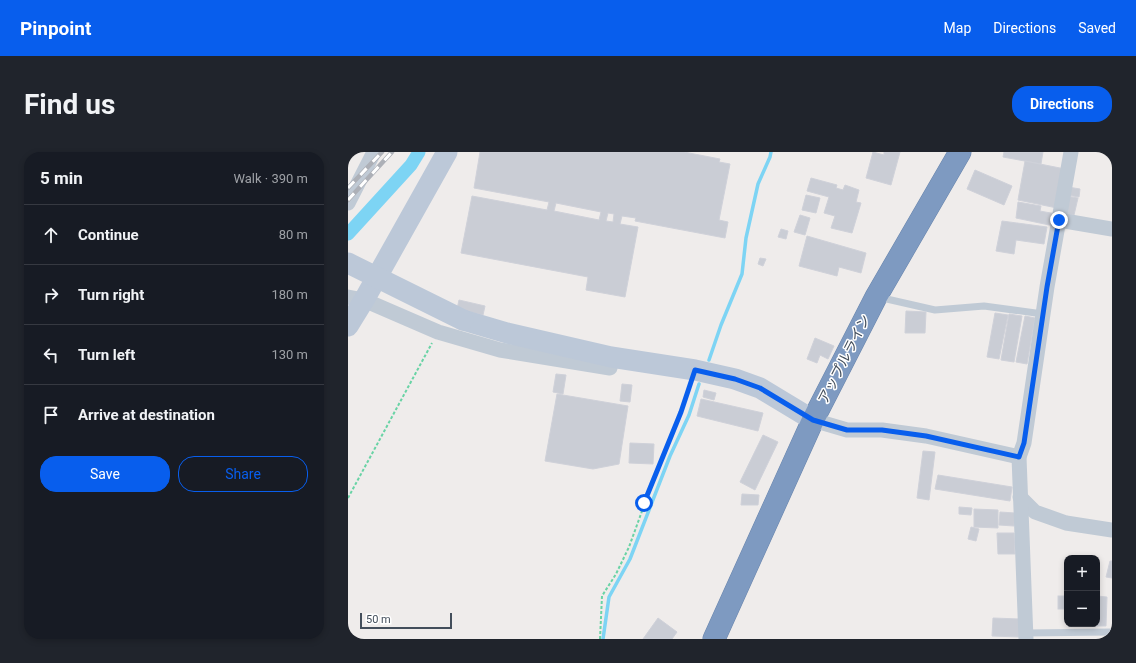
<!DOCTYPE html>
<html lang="en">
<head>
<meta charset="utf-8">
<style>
  :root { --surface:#171b24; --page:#20242c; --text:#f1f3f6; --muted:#9ea1a6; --line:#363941; --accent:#085eed }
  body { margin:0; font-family:Roboto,"Noto Sans JP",sans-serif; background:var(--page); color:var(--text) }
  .controls { position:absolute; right:12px; bottom:12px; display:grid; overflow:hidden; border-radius:8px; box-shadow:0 2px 6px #0003 }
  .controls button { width:36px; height:36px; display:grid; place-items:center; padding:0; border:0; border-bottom:1px solid var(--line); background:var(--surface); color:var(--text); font:20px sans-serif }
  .scale { position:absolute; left:12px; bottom:10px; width:92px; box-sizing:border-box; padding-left:4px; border:2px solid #434e5b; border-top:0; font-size:11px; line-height:14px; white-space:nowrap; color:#434e5b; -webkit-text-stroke:3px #fff; paint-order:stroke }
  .stop { position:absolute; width:12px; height:12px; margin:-9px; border:3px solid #085eed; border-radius:50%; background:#fff }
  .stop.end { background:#085eed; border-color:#fff; box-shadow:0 1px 4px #0008 }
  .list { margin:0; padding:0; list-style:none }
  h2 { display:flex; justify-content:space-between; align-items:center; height:52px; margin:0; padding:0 16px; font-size:17px }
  h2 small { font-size:13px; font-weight:400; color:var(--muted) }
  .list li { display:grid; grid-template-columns:26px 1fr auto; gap:12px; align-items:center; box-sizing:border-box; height:60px; padding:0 16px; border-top:1px solid var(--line) }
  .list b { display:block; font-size:15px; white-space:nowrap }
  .list em { font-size:13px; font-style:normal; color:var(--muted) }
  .actions { display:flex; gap:8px; padding:12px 16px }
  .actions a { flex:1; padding:9px 0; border:1px solid var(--accent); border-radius:16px; text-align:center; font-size:14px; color:var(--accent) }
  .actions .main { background:var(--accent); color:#fff }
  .icon { flex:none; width:22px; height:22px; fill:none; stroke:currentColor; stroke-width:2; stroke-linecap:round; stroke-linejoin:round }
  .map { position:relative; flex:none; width:764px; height:487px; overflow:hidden; border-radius:16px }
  header { display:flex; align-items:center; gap:24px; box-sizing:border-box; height:56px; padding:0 20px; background:var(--accent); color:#fff }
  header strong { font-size:19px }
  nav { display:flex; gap:22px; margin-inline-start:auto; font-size:14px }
  .intro { display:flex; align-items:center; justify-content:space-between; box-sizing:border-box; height:96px; padding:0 24px }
  h1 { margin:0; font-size:28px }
  .button { padding:10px 18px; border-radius:16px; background:var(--accent); color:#fff; font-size:14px; font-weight:700 }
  main { display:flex; gap:24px; padding:0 24px }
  aside { flex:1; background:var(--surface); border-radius:16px; box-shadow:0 2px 6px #0003 }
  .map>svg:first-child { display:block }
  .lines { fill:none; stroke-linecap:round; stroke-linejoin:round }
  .stream { stroke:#7dd4f4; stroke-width:3.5 }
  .canal { stroke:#7dd4f4; stroke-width:13 }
  .building { fill:#cacdd5; stroke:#cfd1d9; fill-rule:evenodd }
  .highway-casing { stroke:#6985ac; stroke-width:23 }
  .path { stroke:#69d3a5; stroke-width:2; stroke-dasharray:3 2; stroke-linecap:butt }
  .lane { stroke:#c0cad5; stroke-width:7 }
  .street { stroke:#c0cad5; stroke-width:15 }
  .secondary { stroke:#bcc8d8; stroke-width:21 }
  .highway { stroke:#7e9ac1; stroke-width:22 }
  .rail-casing { stroke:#adb0b7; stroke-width:4.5 }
  .rail { stroke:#fff; stroke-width:3; stroke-dasharray:9; stroke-linecap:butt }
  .secondary-bridge { stroke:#bcc8d8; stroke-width:21 }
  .route { stroke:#085eed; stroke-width:5 }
  .labels { text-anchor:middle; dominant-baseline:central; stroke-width:3; stroke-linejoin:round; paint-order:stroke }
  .street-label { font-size:14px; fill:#434e5b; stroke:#fff }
</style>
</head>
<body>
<header>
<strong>Pinpoint</strong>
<nav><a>Map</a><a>Directions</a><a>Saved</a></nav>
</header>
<div class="intro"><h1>Find us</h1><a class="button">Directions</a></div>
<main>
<aside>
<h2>5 min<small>Walk · 390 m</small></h2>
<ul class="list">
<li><svg class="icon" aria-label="ahead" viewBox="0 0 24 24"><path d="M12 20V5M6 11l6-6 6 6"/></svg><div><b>Continue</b></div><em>80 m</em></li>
<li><svg class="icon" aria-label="right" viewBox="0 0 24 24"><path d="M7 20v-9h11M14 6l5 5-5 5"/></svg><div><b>Turn right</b></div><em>180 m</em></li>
<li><svg class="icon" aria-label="left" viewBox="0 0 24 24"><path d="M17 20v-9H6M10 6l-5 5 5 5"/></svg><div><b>Turn left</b></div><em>130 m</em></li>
<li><svg class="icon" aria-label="arrive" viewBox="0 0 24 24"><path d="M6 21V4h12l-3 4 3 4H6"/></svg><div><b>Arrive at destination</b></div></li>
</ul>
<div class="actions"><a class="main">Save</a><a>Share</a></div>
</aside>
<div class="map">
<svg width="764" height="487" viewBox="0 0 764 487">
  <rect width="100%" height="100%" fill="#efeceb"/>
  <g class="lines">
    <g class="stream">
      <polyline points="361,208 373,173 394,122 398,86 410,32 422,5 423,0"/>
      <polyline points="255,487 261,445 282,407 322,304 341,263 351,232"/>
    </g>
    <polyline class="canal" points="0,82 63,13 71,0"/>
  </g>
  <g class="building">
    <path d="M132 0H336L372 7 371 10 382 12 371 68 380 70 377 86 287 69 288 66 274 64 272 72 290 75 277 145 238 138 240 125 113 101 124 44 199 58 201 50 126 36ZM208 51 253 60 251 68 206 59ZM260 61 266 62 265 70 258 69Z"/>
    <polygon points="525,0 536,3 536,0 552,0 543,33 518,26"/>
    <polygon points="656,0 695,0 693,12 655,5"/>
    <polygon points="677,9 717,17 709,56 670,48"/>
    <polygon points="627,18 664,34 656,53 619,37"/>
    <polygon points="463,26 489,33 488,36 495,38 497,33 511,38 508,50 513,51 504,81 483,76 487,64 476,61 481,45 459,39"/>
    <polygon points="720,35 732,37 731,45 719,43"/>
    <polygon points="458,43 472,46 468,61 454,58"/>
    <polygon points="718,44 730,46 726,63 715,61"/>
    <polygon points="670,50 693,54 692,59 708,62 706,74 668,66"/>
    <polygon points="452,63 462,66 457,83 446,80"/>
    <polygon points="654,69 699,75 696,92 668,88 666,102 648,99"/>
    <polygon points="433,77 440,79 438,87 430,85"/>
    <polygon points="459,84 518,101 513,121 491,115 489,124 451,114"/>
    <polygon points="412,106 418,107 415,114 410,112"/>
    <polygon points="111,148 137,154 135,163 109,157"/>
    <polygon points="558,159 578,160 577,181 557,181"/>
    <polygon points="647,161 660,163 651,207 639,205"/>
    <polygon points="661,162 674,164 666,210 653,208"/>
    <polygon points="677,164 687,166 679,212 668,210"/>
    <polygon points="467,186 486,194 480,207 472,203 469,211 459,207"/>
    <polygon points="208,222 218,223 215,242 205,240"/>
    <polygon points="274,232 284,233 282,250 272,249"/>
    <polygon points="356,238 368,241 366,248 355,245"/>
    <polygon points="209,242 280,254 271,312 245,317 197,309"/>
    <polygon points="353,247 415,261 410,279 349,264"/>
    <polygon points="415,283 430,290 407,338 392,330"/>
    <polygon points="282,291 306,292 305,312 281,311"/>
    <polygon points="575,299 587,300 581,348 569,346"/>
    <polygon points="590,323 664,335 662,349 587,337"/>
    <polygon points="394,342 411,343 410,353 393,353"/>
    <polygon points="611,355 624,356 623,363 611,362"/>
    <polygon points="626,357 650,358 650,376 626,375"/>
    <polygon points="652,360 667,361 666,374 651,373"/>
    <polygon points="623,375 631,377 628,389 620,387"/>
    <polygon points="649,381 666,381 667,402 650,402"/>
    <polygon points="762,409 764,409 764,426 758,425"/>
    <rect x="710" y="444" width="9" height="13"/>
    <polygon points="749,444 759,445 758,474 744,474 744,472 749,472"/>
    <polygon points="310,466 329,480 324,487 295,487"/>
    <polygon points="645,466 672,467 671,485 644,484"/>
  </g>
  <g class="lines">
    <defs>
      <polyline id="highway" points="366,487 465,268 528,145 612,0"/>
    </defs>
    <use href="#highway" class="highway-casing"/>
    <g class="path">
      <polyline points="0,346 84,191"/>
      <polyline points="252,487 254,444 268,422 281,395 310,315 333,260 342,233"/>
    </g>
    <g class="lane">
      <polyline points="530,145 587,158 636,154 695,162"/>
      <polyline points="678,481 764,480"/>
    </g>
    <g class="street">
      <polyline points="0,51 26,0"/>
      <polyline points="711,68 764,77"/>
      <polyline points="0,145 16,148 90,180 152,198 262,216 263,205"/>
      <polyline points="465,268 499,278 534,278 578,284 671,305"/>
      <polyline points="672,345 687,360 718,371 764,378"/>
      <polyline points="678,487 671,305 676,291 699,135 723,0"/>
    </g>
    <g class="secondary">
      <polyline points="115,168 159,181 263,205 347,218 387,227 412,236 465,268"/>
      <polyline points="0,174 16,148 99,0"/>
    </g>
    <use href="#highway" class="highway"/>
    <defs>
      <g id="rail">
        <polyline points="0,36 34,0"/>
        <polyline points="0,48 44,0"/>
      </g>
    </defs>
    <use href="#rail" class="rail-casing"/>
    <use href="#rail" class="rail"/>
    <polyline class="secondary-bridge" points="0,111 115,168"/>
  </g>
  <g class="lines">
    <polyline class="route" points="296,351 333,260 347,218 387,227 412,236 465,268 499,278 534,278 578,284 671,305 676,291 699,135 711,68"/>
  </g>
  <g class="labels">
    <g class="street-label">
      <text transform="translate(496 207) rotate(-63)">アップルライン</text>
    </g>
  </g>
</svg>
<div class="controls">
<button>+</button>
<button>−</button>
</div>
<div class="scale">50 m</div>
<div class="stop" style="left:296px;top:351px"></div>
<div class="stop end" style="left:711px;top:68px"></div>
</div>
</main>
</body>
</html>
